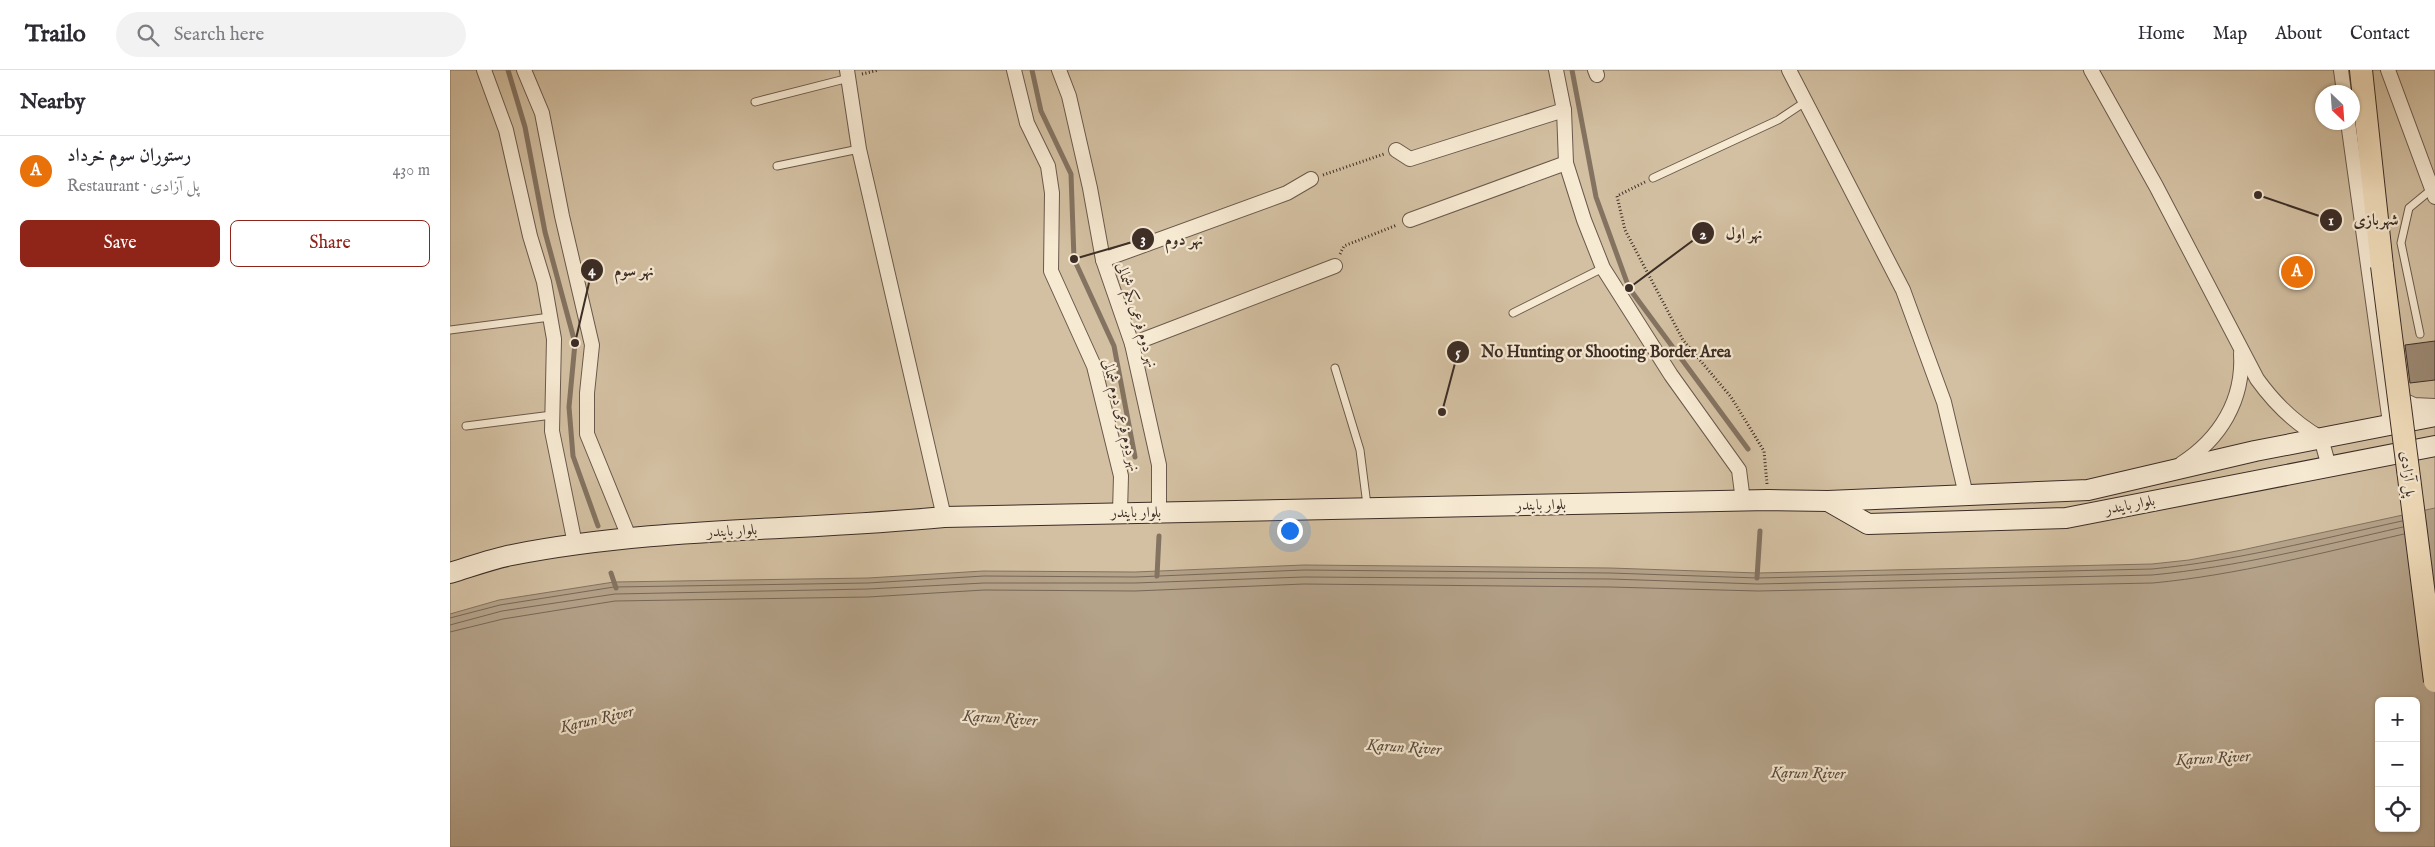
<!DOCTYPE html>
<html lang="en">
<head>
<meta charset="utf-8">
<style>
  :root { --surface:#fff; --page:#f2f2f3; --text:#2b2b33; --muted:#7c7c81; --line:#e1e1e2; --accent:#8f2418 }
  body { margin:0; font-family:"IM FELL English",Amiri,serif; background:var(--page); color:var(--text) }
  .controls { position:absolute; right:15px; bottom:15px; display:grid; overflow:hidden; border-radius:8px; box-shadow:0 1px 4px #0004 }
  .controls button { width:45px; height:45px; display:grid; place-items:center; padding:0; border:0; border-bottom:1px solid var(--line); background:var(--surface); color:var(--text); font:25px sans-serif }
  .compass { position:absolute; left:1865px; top:15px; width:45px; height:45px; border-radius:50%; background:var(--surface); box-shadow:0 1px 4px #0004; rotate:155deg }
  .you { position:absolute; left:839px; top:460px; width:18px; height:18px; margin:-12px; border:4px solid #fff; border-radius:50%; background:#1a73e8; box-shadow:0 0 0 8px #1a73e833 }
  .badge { display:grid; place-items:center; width:32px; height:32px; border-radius:50%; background:var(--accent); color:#fff; font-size:16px; font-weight:700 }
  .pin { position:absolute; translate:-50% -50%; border:2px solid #fff; box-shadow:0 1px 5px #0006 }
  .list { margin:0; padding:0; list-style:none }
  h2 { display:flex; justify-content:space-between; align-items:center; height:65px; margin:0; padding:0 20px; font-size:21px }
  h2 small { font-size:16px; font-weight:400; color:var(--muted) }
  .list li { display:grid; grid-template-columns:32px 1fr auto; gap:15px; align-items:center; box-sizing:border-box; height:70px; padding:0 20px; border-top:1px solid var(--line) }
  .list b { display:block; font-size:19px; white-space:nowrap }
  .list p { margin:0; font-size:16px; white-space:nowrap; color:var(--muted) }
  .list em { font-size:16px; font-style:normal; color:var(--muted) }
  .actions { display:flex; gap:10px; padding:15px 20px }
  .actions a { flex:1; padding:11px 0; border:1px solid var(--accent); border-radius:8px; text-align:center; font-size:18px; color:var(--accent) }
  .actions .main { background:var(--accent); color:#fff }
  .icon { flex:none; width:28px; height:28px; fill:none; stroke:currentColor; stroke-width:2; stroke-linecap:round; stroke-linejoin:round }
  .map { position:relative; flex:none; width:1985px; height:777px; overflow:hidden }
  header { display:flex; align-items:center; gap:30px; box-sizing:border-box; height:70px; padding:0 25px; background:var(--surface); border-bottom:1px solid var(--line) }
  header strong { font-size:24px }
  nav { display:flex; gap:28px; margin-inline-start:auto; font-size:18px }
  .search { width:350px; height:45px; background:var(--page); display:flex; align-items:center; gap:12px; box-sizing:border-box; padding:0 18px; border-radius:28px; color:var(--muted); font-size:19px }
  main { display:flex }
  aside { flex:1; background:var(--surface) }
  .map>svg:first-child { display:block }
  .green { fill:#d3c0a2; stroke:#887664; fill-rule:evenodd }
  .water { fill:#b4a289; stroke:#847361; fill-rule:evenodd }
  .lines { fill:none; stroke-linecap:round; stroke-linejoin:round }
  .shore { stroke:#786858; stroke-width:1 }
  .stream { stroke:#847361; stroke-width:5 }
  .building { fill:#9b8974; stroke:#3c2d26 }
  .lane-casing { stroke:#6a594c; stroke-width:9 }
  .street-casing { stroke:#6a594c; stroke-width:16 }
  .secondary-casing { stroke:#3c2d26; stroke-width:22 }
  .primary-casing { stroke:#3c2d26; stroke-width:24 }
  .path { stroke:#3c2d26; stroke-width:3; stroke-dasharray:1 2.5; stroke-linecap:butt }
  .lane { stroke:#f7ead3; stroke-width:7 }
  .street { stroke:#f7ead3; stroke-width:14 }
  .secondary { stroke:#f7ead3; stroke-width:20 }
  .primary { stroke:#f2debc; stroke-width:22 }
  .primary-bridge-casing { stroke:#3c2d26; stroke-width:24; stroke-linecap:butt }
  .primary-bridge { stroke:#f2debc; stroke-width:22 }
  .labels { text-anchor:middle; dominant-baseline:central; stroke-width:4.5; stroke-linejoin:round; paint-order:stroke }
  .street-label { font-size:15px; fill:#3c2d26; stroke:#f7ead3 }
  .water-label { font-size:16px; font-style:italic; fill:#5a4a3f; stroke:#f7ead3 }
  .leader { fill:none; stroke:#3c2d26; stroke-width:2 }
  .callout-dot { fill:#3c2d26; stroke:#f7ead3; stroke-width:2 }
  .mark-label { font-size:15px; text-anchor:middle; font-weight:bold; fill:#fff }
  .callout-label { font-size:16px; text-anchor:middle; font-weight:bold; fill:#3c2d26; stroke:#f7ead3; stroke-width:4.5; stroke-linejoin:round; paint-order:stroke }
</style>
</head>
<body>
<header>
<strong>Trailo</strong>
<div class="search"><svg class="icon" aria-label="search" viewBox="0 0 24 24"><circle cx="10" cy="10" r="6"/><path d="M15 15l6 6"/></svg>Search here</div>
<nav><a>Home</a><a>Map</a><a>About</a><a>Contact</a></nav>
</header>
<main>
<aside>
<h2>Nearby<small></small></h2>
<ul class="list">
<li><span class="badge" style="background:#e8710a">A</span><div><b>رستوران سوم خرداد</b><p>Restaurant · پل آزادی</p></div><em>430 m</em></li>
</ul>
<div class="actions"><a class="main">Save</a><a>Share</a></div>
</aside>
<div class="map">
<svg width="1985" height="777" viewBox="0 0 1985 777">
  <rect width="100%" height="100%" fill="#f2debc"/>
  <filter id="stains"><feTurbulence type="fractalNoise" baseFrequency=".004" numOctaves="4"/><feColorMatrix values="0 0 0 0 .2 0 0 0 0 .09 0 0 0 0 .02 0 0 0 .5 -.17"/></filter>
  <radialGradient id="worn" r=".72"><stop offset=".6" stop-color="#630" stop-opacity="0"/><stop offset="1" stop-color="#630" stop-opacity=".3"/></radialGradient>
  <path class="green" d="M0 0H1985V777H0ZM1872 22H1902V52H1872ZM1929 631H1966V758H1929Z"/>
  <path class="water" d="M1985 438V777H0V544L49 530 164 512 418 508 533 501 685 502 854 495 1160 498 1308 503 1702 494 1739 490 1792 480ZM1929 631H1966V758H1929Z"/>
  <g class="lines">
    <g class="shore">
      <path d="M0 548 50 535 164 517 418 513 534 506 685 507 854 500 1160 503 1308 508 1702 499C1786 491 1870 469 1952 451"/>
      <path d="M0 555 52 541 165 524 418 519 534 513H685L854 507 1160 509 1308 514 1702 505C1787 497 1870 476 1953 457"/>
      <path d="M0 562 53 549 165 531 418 527 534 520 685 521 854 514 1160 517 1308 521 1703 513C1787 505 1871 483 1954 464"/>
    </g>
    <g class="stream">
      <polyline points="58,0 75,57 95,162 125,273 119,337 123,386 148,456"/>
      <polyline points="582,0 591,41 621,104 624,189 664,276 685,387"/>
      <polyline points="1122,0 1146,127 1179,218 1298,379"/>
      <polyline points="161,503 166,518"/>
      <polyline points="707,506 709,466"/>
      <polyline points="1307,508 1310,461"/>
    </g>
  </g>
  <polygon class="building" points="1985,271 1985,310 1960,313 1955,275"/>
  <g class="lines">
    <defs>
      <g id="lane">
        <polyline points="305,32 399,8"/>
        <polyline points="327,96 409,79"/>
        <polyline points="1203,108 1328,50 1355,32"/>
        <polyline points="1063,243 1153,198"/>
        <polyline points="0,260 100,247"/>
        <polyline points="1970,264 1951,173 1959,138 1982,119"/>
        <polyline points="885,298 910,380 917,435"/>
        <polyline points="16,356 102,345"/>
      </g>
      <g id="street">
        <polyline points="34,0 56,60 80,166 94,212 104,269 102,361 125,474"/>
        <polyline points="74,0 92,43 112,146 142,275 137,323 137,364 179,467"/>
        <polyline points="397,0 409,79 494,447"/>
        <polyline points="564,0 577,53 598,96 602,123 601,201 644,296 671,406 670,442"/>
        <polyline points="609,0 619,26 640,118 653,190 682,274 709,395 709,442"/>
        <polyline points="1106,0 1114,40 1116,93 1134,150 1153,198 1221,305 1289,400 1293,431"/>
        <polyline points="1145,0 1147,5"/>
        <polyline points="1339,0 1453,220 1494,332 1516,425"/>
        <path d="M1641 0 1706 116 1807 309C1825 334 1844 353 1871 368L1879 397"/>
        <polyline points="1891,0 1894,22"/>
        <polyline points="1938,0 1985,127"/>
        <polyline points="1898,52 1940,353"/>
        <polyline points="946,80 960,89 1114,40"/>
        <polyline points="960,150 1116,93"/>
        <polyline points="653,190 837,123 861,109"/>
        <polyline points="682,274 885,196"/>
        <polyline points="1944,326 1964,335 1985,336"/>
        <path d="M1731 394C1770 369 1794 330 1791 283"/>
      </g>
      <g id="secondary">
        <polyline points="1378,431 1418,454 1616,448 1985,376"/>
        <path d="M0 503C20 497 41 489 62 485 204 457 350 461 494 447L1318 430 1378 431 1638 420 1805 381 1985 346"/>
      </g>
      <polyline id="primary" points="1911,0 1932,196"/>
    </defs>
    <use href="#lane" class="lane-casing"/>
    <use href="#street" class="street-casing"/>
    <use href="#secondary" class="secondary-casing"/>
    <use href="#primary" class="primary-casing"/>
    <g class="path">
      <polyline points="412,4 429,0"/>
      <polyline points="873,105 934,84"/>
      <polyline points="1195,112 1167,126 1175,160 1233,270 1281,327 1314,381 1317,414"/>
      <polyline points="890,184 894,176 947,155"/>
    </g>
    <use href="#lane" class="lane"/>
    <use href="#street" class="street"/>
    <use href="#secondary" class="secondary"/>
    <use href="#primary" class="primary"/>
    <defs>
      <polyline id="primary-bridge" points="1932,196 1985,611"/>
    </defs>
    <use href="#primary-bridge" class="primary-bridge-casing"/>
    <use href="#primary-bridge" class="primary-bridge"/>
  </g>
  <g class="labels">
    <g class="street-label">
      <text transform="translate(687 245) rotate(73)">نهر دوم فرعی یکم شمالی</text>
      <text transform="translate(671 345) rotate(76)">نهر دوم فرعی دوم شمالی</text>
      <text transform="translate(1958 404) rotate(83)">پل آزادی</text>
      <text transform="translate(1091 435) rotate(-1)">بلوار بایندر</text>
      <text transform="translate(1680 435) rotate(-11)">بلوار بایندر</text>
      <text x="686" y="442">بلوار بایندر</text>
      <text transform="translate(282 461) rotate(-3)">بلوار بایندر</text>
    </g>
    <g class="water-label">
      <text transform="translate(550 649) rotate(4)">Karun River</text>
      <text transform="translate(147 650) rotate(-13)">Karun River</text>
      <text transform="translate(954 678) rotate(4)">Karun River</text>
      <text transform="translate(1763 689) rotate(-3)">Karun River</text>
      <text transform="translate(1358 704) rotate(1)">Karun River</text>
    </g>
  </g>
  <path class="leader" d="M1808 125L1881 150M1179 218L1253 163M624 189L693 169M125 273L142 200M992 342L1008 282"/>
  <g class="callout-dot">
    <circle cx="1808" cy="125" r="5"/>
    <circle cx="1179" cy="218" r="5"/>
    <circle cx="624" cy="189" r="5"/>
    <circle cx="125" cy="273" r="5"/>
    <circle cx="992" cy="342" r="5"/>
    <circle cx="1881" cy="150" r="12"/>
    <circle cx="1253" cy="163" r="12"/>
    <circle cx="693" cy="169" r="12"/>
    <circle cx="142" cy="200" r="12"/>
    <circle cx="1008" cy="282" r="12"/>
  </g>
  <g class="mark-label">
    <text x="1881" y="155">1</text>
    <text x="1253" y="169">2</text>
    <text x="693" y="174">3</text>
    <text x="142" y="205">4</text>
    <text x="1008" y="287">5</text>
  </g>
  <g class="callout-label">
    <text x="1926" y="155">شهربازی</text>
    <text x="1294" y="169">نهر اول</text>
    <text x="734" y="175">نهر دوم</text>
    <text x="184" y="206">نهر سوم</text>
    <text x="1156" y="287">No Hunting or Shooting Border Area</text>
  </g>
  <rect width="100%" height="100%" filter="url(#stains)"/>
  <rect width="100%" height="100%" fill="url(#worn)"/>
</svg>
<div class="controls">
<button>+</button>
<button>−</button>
<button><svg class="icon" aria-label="locate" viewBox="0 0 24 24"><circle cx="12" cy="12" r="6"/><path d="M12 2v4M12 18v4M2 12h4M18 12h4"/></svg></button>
</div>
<svg class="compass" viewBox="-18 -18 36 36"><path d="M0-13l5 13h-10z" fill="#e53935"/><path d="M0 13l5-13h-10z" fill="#7c7c81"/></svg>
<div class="you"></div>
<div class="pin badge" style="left:1847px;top:202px;background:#e8710a">A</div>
</div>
</main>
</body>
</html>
